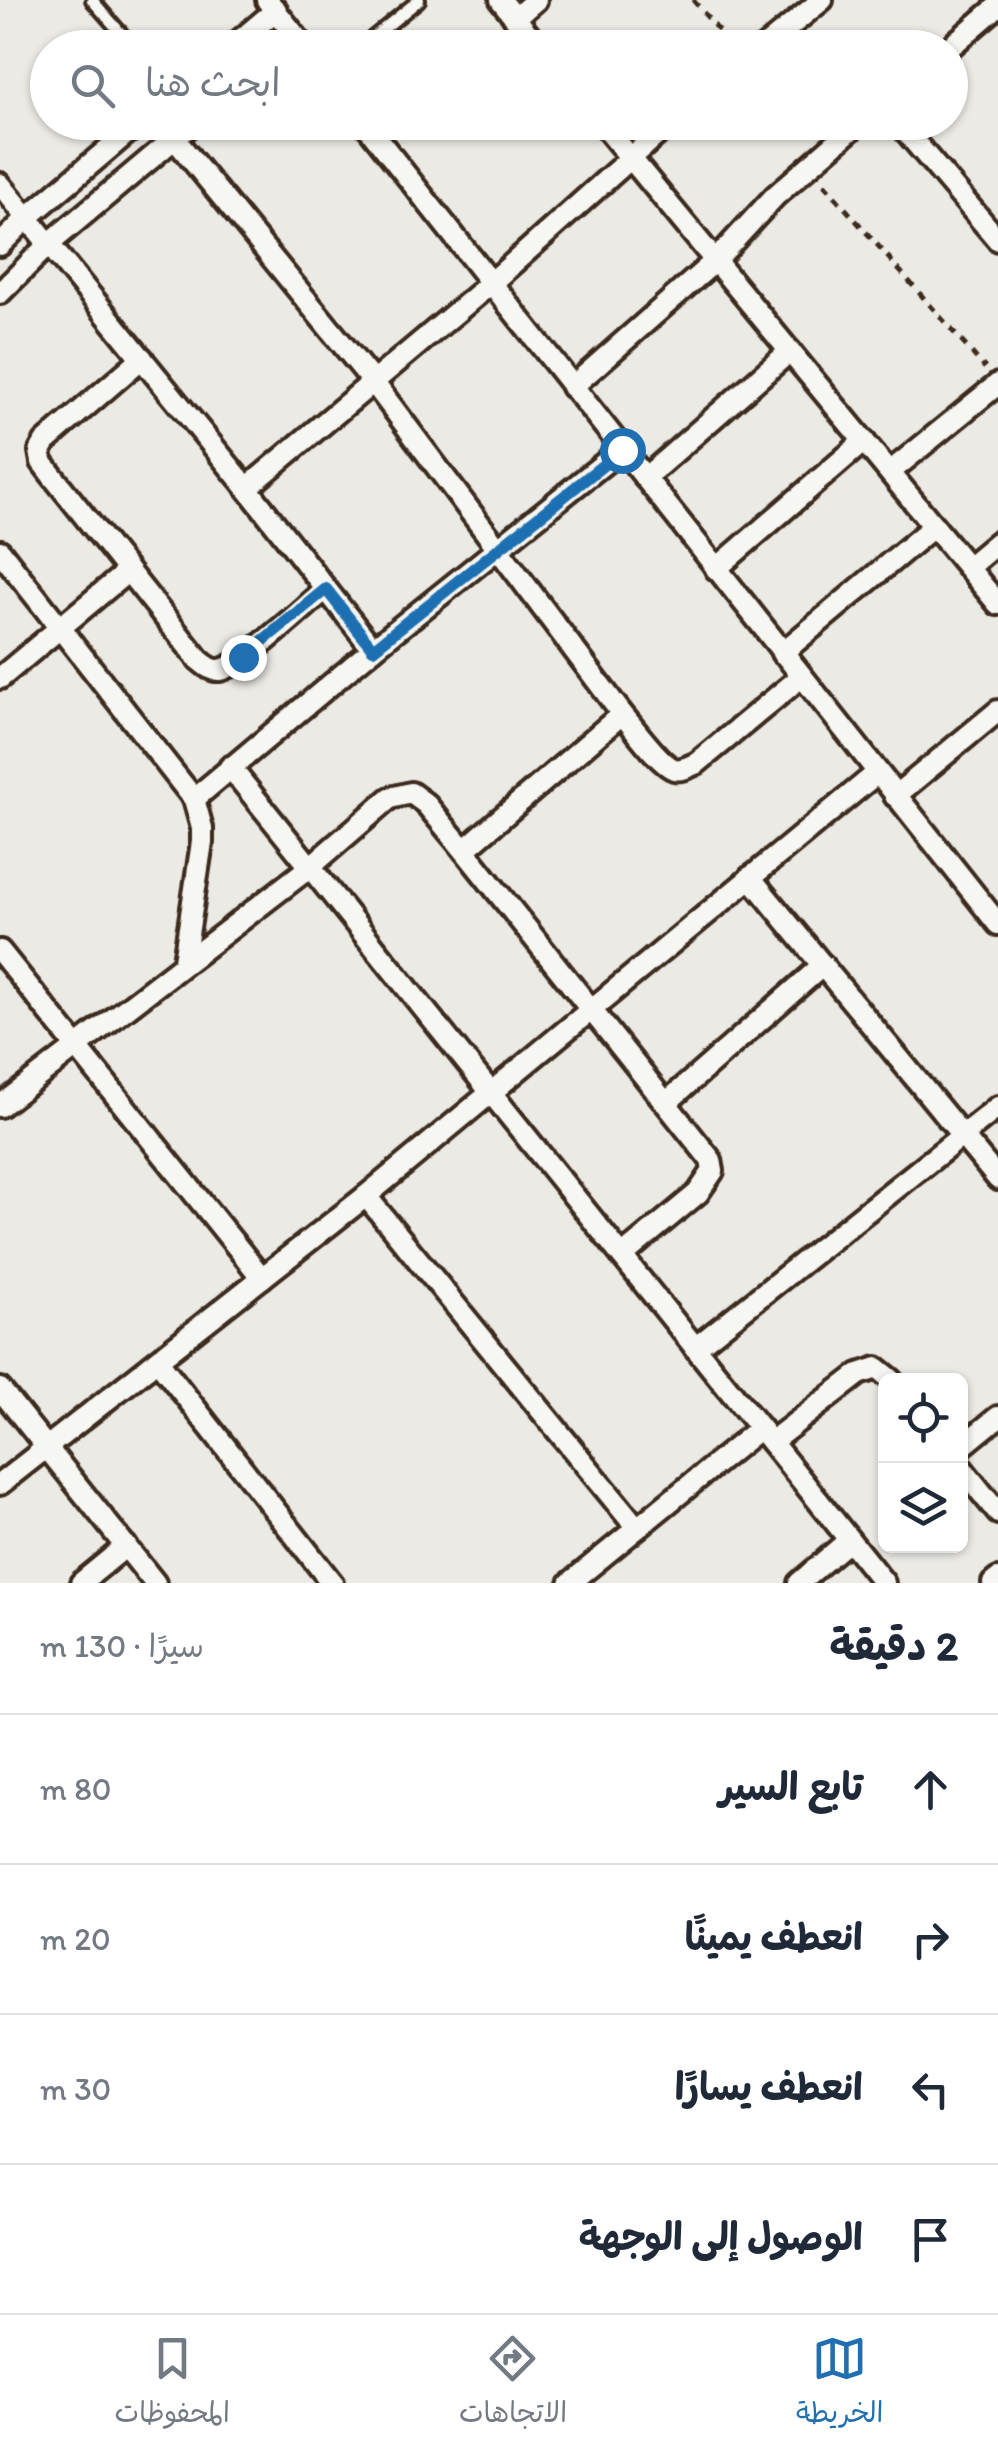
<!DOCTYPE html>
<html lang="ar">
<head>
<meta charset="utf-8">
<style>
  :root { --surface:#fff; --page:#f6f6f7; --text:#1f2937; --muted:#747a83; --line:#e0e1e3; --accent:#1f6fb2 }
  body { margin:0; font-family:Itim,"Playpen Sans Arabic",sans-serif; background:var(--page); color:var(--text); direction:rtl }
  .controls { position:absolute; right:30px; bottom:30px; display:grid; overflow:hidden; border-radius:15px; box-shadow:0 2px 8px #0004 }
  .controls button { width:90px; height:90px; display:grid; place-items:center; padding:0; border:0; border-bottom:2px solid var(--line); background:var(--surface); color:var(--text); font:50px sans-serif }
  .stop { position:absolute; width:30px; height:30px; margin:-22px; border:8px solid #1f6fb2; border-radius:50%; background:#fff }
  .stop.end { background:#1f6fb2; border-color:#fff; box-shadow:0 2px 10px #0008 }
  .list { margin:0; padding:0; list-style:none }
  h2 { display:flex; justify-content:space-between; align-items:center; height:130px; margin:0; padding:0 40px; font-size:42px }
  h2 small { font-size:32px; font-weight:400; color:var(--muted) }
  .list li { display:grid; grid-template-columns:65px 1fr auto; gap:30px; align-items:center; box-sizing:border-box; height:150px; padding:0 40px; border-top:2px solid var(--line) }
  .list b { display:block; font-size:38px; white-space:nowrap }
  .list em { font-size:32px; font-style:normal; color:var(--muted) }
  .icon { flex:none; width:55px; height:55px; fill:none; stroke:currentColor; stroke-width:2; stroke-linecap:round; stroke-linejoin:round }
  .map { position:relative; flex:none; width:998px; height:1583px; overflow:hidden; direction:ltr }
  .search { position:absolute; background:var(--surface); box-shadow:0 2px 8px #0004; left:30px; right:30px; top:30px; height:110px; display:flex; align-items:center; gap:25px; box-sizing:border-box; padding:0 35px; border-radius:55px; color:var(--muted); font-size:38px }
  .sheet { height:730px; background:var(--surface) }
  nav { display:flex; justify-content:space-around; align-items:center; box-sizing:border-box; height:140px; border-top:2px solid var(--line); background:var(--surface); font-size:28px; color:var(--muted) }
  nav a { display:grid; justify-items:center; gap:5px }
  nav .on { color:var(--accent) }
  .map>svg:first-child { display:block }
  .lines { fill:none; stroke-linecap:round; stroke-linejoin:round }
  .lane-casing { stroke:#3b2a1e; stroke-width:18 }
  .street-casing { stroke:#3b2a1e; stroke-width:28 }
  .path { stroke:#3b2a1e; stroke-width:5; stroke-dasharray:8 8; stroke-linecap:butt }
  .lane { stroke:#f6f6f2; stroke-width:10 }
  .street { stroke:#f6f6f2; stroke-width:20 }
  .route { stroke:#1f6fb2; stroke-width:12 }
</style>
</head>
<body>
<div class="map">
<svg width="998" height="1583" viewBox="0 0 998 1583">
  <rect width="100%" height="100%" fill="#ebeae5"/>
  <filter id="ink" filterUnits="userSpaceOnUse"><feTurbulence type="fractalNoise" baseFrequency=".01" numOctaves="2"/><feDisplacementMap in="SourceGraphic" scale="20" xChannelSelector="R" yChannelSelector="G"/><feConvolveMatrix kernelMatrix="1 2 1 2 8 2 1 2 1" color-interpolation-filters="sRGB"/></filter>
  <g filter="url(#ink)">
    <g class="lines">
      <defs>
        <g id="lane">
          <polyline points="92,0 134,48"/>
          <polyline points="360,48 419,0"/>
        </g>
        <g id="street">
          <polyline points="267,0 305,48"/>
          <polyline points="501,0 539,48"/>
          <polyline points="515,18 536,0"/>
          <polyline points="231,48 276,10"/>
          <polyline points="763,48 822,0"/>
          <polyline points="949,48 998,6"/>
          <path d="M161 122 374 383 622 714C634 727 659 764 674 769 682 771 690 766 697 763L801 677"/>
          <polyline points="364,122 998,924"/>
          <polyline points="601,122 998,604"/>
          <polyline points="898,122 998,240"/>
          <polyline points="0,184 247,488 373,649"/>
          <polyline points="0,245 28,217 140,122"/>
          <polyline points="0,293 50,243 194,122"/>
          <path d="M142 358 45 442 40 451 42 462 51 474 199 660C205 665 211 671 220 670 241 667 306 605 326 589"/>
          <polyline points="572,387 715,261 775,196 860,122"/>
          <polyline points="890,472 998,384"/>
          <polyline points="645,478 790,351"/>
          <polyline points="247,488 491,283 671,122"/>
          <polyline points="0,551 194,799 202,828 202,842 184,961"/>
          <polyline points="968,567 998,542"/>
          <polyline points="716,569 864,441"/>
          <polyline points="782,653 934,526"/>
          <polyline points="0,678 128,571"/>
          <polyline points="230,767 884,1583"/>
          <polyline points="895,796 998,711"/>
          <polyline points="194,799 373,649 622,449"/>
          <polyline points="464,850 622,714"/>
          <polyline points="750,877 998,1179"/>
          <polyline points="0,951 262,1278"/>
          <polyline points="667,1102 823,965"/>
          <polyline points="0,1106 310,867 390,798 411,793 426,804 464,850 711,1160 713,1171 698,1193 622,1256"/>
          <polyline points="366,1196 637,1528"/>
          <polyline points="695,1348 998,1107"/>
          <polyline points="158,1361 332,1583"/>
          <polyline points="0,1389 155,1583"/>
          <polyline points="771,1442 859,1374 877,1368 892,1380"/>
          <polyline points="960,1448 998,1417"/>
          <polyline points="960,1466 998,1513"/>
          <polyline points="0,1484 366,1196 877,773"/>
          <polyline points="81,1583 126,1546"/>
          <polyline points="570,1583 760,1428"/>
          <polyline points="799,1583 849,1540"/>
          <polyline points="993,1583 998,1579"/>
        </g>
      </defs>
      <use href="#lane" class="lane-casing"/>
      <use href="#street" class="street-casing"/>
      <g class="path">
        <polyline points="693,0 733,48"/>
        <polyline points="824,184 985,368"/>
      </g>
      <use href="#lane" class="lane"/>
      <use href="#street" class="street"/>
    </g>
  </g>
  <g class="lines" filter="url(#ink)">
    <polyline class="route" points="243,657 326,589 373,649 622,450"/>
  </g>
</svg>
<div class="controls">
<button><svg class="icon" aria-label="locate" viewBox="0 0 24 24"><circle cx="12" cy="12" r="6"/><path d="M12 2v4M12 18v4M2 12h4M18 12h4"/></svg></button>
<button><svg class="icon" aria-label="layers" viewBox="0 0 24 24"><path d="M12 4l9 5-9 5-9-5zM3 14l9 5 9-5"/></svg></button>
</div>
<div class="stop" style="left:622px;top:450px"></div>
<div class="stop end" style="left:243px;top:657px"></div>
<div class="search"><svg class="icon" aria-label="search" viewBox="0 0 24 24"><circle cx="10" cy="10" r="6"/><path d="M15 15l6 6"/></svg>ابحث هنا</div>
</div>
<section class="sheet">
<h2>2 دقيقة<small>سيرًا · 130 m</small></h2>
<ul class="list">
<li><svg class="icon" aria-label="ahead" viewBox="0 0 24 24"><path d="M12 20V5M6 11l6-6 6 6"/></svg><div><b>تابع السير</b></div><em>80 m</em></li>
<li><svg class="icon" aria-label="right" viewBox="0 0 24 24"><path d="M7 20v-9h11M14 6l5 5-5 5"/></svg><div><b>انعطف يمينًا</b></div><em>20 m</em></li>
<li><svg class="icon" aria-label="left" viewBox="0 0 24 24"><path d="M17 20v-9H6M10 6l-5 5 5 5"/></svg><div><b>انعطف يسارًا</b></div><em>30 m</em></li>
<li><svg class="icon" aria-label="arrive" viewBox="0 0 24 24"><path d="M6 21V4h12l-3 4 3 4H6"/></svg><div><b>الوصول إلى الوجهة</b></div></li>
</ul>
</section>
<nav>
<a class="on"><svg class="icon" aria-label="map" viewBox="0 0 24 24"><path d="M3 6l6-2 6 2 6-2v14l-6 2-6-2-6 2zM9 4v14M15 6v14"/></svg>الخريطة</a>
<a><svg class="icon" aria-label="directions" viewBox="0 0 24 24"><path d="M12 3l9 9-9 9-9-9zM9 14v-3h6M13 9l2 2-2 2"/></svg>الاتجاهات</a>
<a><svg class="icon" aria-label="saved" viewBox="0 0 24 24"><path d="M7 4h10v16l-5-4-5 4z"/></svg>المحفوظات</a>
</nav>
</body>
</html>
